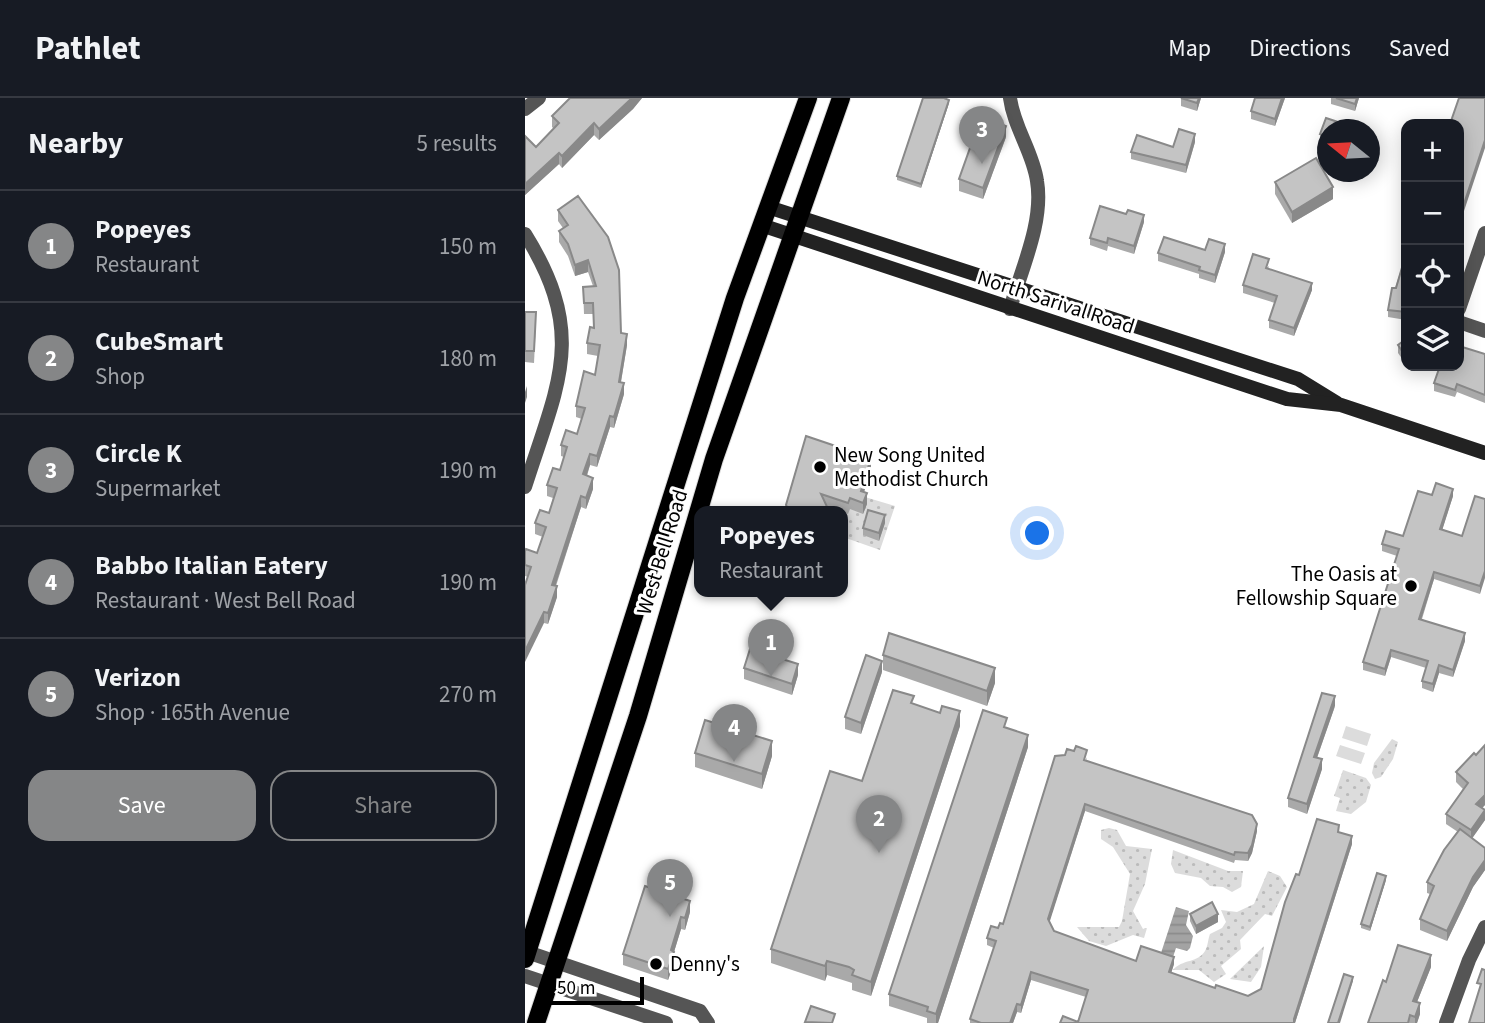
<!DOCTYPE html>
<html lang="en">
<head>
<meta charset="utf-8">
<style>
  :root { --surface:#171b24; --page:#20242c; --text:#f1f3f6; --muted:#9ea1a6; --line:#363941; --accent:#858687 }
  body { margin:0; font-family:"Source Sans 3",sans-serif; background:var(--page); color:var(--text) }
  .controls { position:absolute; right:21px; top:21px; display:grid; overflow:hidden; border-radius:14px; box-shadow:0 4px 18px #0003 }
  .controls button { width:63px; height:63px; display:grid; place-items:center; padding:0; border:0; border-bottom:2px solid var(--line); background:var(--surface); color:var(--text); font:35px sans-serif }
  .compass { position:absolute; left:792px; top:21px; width:63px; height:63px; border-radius:50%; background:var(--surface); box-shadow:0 4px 18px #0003; rotate:288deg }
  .scale { position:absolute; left:21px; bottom:18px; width:98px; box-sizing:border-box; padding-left:7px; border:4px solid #000; border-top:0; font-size:19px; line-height:24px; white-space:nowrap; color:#000; -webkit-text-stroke:5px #fff; paint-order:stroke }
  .you { position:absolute; left:513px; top:436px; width:24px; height:24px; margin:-18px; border:5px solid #fff; border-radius:50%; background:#1a73e8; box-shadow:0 0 0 10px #1a73e833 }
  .badge { display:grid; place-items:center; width:46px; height:46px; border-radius:50%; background:var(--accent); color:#fff; font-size:23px; font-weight:700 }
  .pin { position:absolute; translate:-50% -58px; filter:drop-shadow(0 2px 4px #0008) }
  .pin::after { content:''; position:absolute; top:37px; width:24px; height:21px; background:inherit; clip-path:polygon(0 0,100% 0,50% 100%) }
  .popup { position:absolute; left:169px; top:408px; width:154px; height:91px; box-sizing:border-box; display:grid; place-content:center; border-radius:14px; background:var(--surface); filter:drop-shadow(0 2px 5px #0005); font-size:23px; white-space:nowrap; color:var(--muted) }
  .popup b { font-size:26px; color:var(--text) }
  .popup::after { content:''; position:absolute; left:50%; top:100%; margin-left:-14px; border:14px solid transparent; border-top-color:var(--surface) }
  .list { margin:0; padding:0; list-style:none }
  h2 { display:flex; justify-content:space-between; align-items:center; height:91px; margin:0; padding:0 28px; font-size:30px }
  h2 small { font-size:23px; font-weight:400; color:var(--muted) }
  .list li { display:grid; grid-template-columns:46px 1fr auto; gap:21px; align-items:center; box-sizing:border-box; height:112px; padding:0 28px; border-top:2px solid var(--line) }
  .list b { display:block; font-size:26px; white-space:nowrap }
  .list p { margin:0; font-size:23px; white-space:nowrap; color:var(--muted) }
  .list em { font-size:23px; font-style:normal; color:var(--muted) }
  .actions { display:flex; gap:14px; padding:21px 28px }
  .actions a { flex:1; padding:16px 0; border:2px solid var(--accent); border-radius:21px; text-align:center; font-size:24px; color:var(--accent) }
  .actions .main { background:var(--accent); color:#fff }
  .icon { flex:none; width:38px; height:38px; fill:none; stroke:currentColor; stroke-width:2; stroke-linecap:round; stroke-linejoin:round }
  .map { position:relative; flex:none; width:960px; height:925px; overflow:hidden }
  header { display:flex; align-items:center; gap:42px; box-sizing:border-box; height:98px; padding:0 35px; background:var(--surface); border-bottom:2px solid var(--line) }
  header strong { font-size:33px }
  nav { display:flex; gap:38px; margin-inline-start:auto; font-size:24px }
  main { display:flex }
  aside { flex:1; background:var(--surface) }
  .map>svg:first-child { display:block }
  .grass { fill:url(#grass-dots) }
  .pitch { fill:#dcdcdc }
  .water { fill:url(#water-rules) }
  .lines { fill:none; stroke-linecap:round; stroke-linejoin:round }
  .primary-casing { stroke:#dbdbdb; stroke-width:20 }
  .minor { stroke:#555; stroke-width:14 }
  .secondary { stroke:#222; stroke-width:14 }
  .primary { stroke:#000; stroke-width:18 }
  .wall { fill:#a9a9a9 }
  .shaded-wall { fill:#898989 }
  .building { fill:#c4c4c4; stroke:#898989; stroke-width:2 }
  .poi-dot { fill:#000; stroke:#fff; stroke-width:2.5 }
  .labels { text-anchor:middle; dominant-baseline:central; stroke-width:6; stroke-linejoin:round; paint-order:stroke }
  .street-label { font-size:21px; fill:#000; stroke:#fff }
  .poi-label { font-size:21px; fill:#000; stroke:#fff; text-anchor:start }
</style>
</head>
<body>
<header>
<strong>Pathlet</strong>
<nav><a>Map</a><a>Directions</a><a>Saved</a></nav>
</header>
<main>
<aside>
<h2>Nearby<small>5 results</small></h2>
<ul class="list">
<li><span class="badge">1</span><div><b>Popeyes</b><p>Restaurant</p></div><em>150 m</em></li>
<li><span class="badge">2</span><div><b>CubeSmart</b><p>Shop</p></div><em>180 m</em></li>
<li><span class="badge">3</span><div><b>Circle K</b><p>Supermarket</p></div><em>190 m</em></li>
<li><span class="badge">4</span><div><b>Babbo Italian Eatery</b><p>Restaurant · West Bell Road</p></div><em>190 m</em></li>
<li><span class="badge">5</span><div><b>Verizon</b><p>Shop · 165th Avenue</p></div><em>270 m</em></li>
</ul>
<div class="actions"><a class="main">Save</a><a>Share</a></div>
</aside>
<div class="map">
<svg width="960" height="925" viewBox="0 0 960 925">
  <defs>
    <pattern id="grass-dots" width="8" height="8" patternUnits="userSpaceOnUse" patternTransform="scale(1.75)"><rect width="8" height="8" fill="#dcdcdc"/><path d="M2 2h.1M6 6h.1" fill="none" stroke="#bbb" stroke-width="1.8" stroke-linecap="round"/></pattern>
    <pattern id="water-rules" width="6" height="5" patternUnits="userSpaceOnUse" patternTransform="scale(1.75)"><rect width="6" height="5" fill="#a3a3a3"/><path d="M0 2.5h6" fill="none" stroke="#8b8b8b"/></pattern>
  </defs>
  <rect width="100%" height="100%" fill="#fff"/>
  <g class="grass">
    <polygon points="320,393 370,408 355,452 321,440 318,413 310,413 316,395"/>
    <polygon points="867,641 873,644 868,661 856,679 850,681 847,675 849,665"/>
    <polygon points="818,672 841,680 846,687 841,704 826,716 811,713 815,700 809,698"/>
    <polygon points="584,730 592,732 601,748 627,751 620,786 608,813 618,831 622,830 619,840 608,837 581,848 564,843 552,829 594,829 597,823 605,776 588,749 576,741 576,732"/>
    <polygon points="648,752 703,773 718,773 716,789 707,794 698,789 685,788 676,780 650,775 646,766"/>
    <path d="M743 773 755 778 762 789 747 818 740 816 715 842 716 851 696 868 701 876 689 884 674 872H648C657 861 673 865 680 853 683 848 683 841 685 836L697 830 701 824 696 812 712 814 729 806Z"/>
    <polygon points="739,848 736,869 726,884 705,881"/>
  </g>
  <g class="pitch">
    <polygon points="821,628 846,636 842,648 817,640"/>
    <polygon points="815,647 840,655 836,666 811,658"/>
  </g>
  <polygon class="water" points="651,809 664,813 661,827 668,838 665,850 662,853 651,850 648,859 636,855"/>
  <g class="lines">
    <defs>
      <g id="primary">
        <polyline points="0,861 210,200 283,0"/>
        <polyline points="11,925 113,618 189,361 316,0"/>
      </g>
    </defs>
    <use href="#primary" class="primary-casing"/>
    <g class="minor">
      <path d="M485 0C489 30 508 54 512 83 519 124 496 172 485 211"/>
      <polyline points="0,11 14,0"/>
      <path d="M0 136C63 237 33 285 0 389"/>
      <polyline points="934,211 960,135"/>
      <polyline points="934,224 960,233"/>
      <polyline points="2,854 175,913 183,925"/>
      <polyline points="0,878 141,925"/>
      <polyline points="921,925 944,862 960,829"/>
    </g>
    <g class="secondary">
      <polyline points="243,109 773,281 812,305"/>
      <polyline points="236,127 762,301 816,307 960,355"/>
    </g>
    <use href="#primary" class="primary"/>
  </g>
  <g class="wall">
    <polygon points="45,0 117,0 108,11 74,42 69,37 37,70 34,66 0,97 0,38 11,49 29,31 27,29 27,18"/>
    <polygon points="656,0 676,0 672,13 656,8"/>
    <polygon points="760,0 750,28 726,21 726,13"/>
    <polygon points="806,0 834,0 830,13 806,6"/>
    <polygon points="424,5 396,90 372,82 372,78"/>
    <polygon points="801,20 825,28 825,32 802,32 802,46 795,44 795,36"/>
    <polygon points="481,39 458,101 434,93 434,81"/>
    <polygon points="670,44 661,75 606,61 606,54 648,49"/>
    <polygon points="750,84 808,101 767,125 750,96"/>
    <polygon points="53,98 96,235 102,247 96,284 99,296 89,330 85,329 72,369 65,367 62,378 68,391 61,411 56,409 31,488 32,499 23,526 19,525 3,479 0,478 0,453 12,455 18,439 10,436 10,425 24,415 28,400 22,398 22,387 35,372 39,359 36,358 36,347 52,336 57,321 51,319 51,308 70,277 73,258 62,256 62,245 69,230 68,216 59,216 58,189 68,188 63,174 50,178 43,158 34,144 34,133 38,130 33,123 33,112"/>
    <polygon points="619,124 609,156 583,148 582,153 565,147 565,140"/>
    <polygon points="680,152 700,154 690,185 674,180 674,176 633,163 633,155"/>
    <polygon points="881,156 881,222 863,219 863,212"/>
    <polygon points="744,168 743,171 787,192 769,238 744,230 744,222 750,205 718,195 718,187"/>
    <polygon points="0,214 11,225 9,265 0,264"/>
    <polygon points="881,241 881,266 873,255 873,247"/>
    <polygon points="960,256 960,305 932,294 930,299 909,293 909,285"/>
    <polygon points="346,371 339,394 342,406 338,416 325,411 323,416 318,414 318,413 302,409 304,413 261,413 261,407"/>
    <polygon points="907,397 928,398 917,432 937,438 960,401 955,496 909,481 897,521 940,543 928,579 914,575 908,594 897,590 897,583 901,570 866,559 860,578 838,572 838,564 872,458 857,453 857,446 878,438"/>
    <polygon points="360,425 354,443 338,437 338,430"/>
    <polygon points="358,557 470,585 462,608 358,572"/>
    <polygon points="219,570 273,577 267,597 219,581"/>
    <polygon points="357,574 336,636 320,631 320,619"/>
    <polygon points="389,606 435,628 346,898 327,892 327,885 324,884 302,877 300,883 246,865 246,851"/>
    <polygon points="810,608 792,660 797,671 782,716 763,709 763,700"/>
    <polygon points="482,630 503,649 413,925 402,925 402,920 364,908 364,896"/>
    <polygon points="170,655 247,658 237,691 170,669"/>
    <polygon points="951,657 960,707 957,710 960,722 947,740 960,750 960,772 948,789 922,843 895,832 895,821 905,796 902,795 902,784 933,734 921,726 921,716 938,691 931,684 931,674"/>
    <polygon points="562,659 561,663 732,733 727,755 723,763 710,762 709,765 560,713 524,824 529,833 611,863 649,866 646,875 690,890 723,898 736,891 774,777 814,734 827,746 770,925 553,924 561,899 506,882 496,915 492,914 488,925 445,925 445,921 469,850 462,847 462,840 478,826"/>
    <polygon points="861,782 845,833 836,830 836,826"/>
    <polygon points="165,814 160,832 156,831 149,854 149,865 143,882 98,867 98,856"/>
    <polygon points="665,816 693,824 671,836 665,823"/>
    <polygon points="906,869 892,904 895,916 892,925 843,925 861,884"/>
  </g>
  <g class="shaded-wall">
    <polygon points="107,0 117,0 108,11 74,42 74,31"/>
    <polygon points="674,0 676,0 672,13 672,5"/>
    <polygon points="757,0 760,0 750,28 750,21"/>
    <polygon points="832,0 834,0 830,13 830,6"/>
    <polygon points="424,2 424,5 396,90 396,86"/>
    <polygon points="69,25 69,37 37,70 37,58"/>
    <polygon points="481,28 481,39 458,101 458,90"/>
    <polygon points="670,36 670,44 661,75 661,67"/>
    <polygon points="960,42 960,50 934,128 934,121"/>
    <polygon points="34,55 34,66 0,97 0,86"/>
    <polygon points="808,89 808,101 767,125 767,114"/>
    <polygon points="619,117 619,124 609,156 609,148"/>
    <polygon points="700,146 700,154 690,185 690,177"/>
    <polygon points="63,162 63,174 50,178 50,167"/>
    <polygon points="787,185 787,192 769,238 769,230"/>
    <polygon points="102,236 102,247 94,295 94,284"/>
    <polygon points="886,268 893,268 886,273"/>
    <polygon points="99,285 99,296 89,330 89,319"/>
    <polygon points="2,288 2,299 0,305 0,294"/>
    <polygon points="85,318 85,329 72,369 72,358"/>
    <polygon points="65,356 65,367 58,388 58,376"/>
    <polygon points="346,360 346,371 336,404 336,393"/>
    <polygon points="68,380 68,391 61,411 61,400"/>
    <polygon points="928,391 928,398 915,439 915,431"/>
    <polygon points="342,395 342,406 338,416 338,405"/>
    <polygon points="56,398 56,409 27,498 27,487"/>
    <polygon points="360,417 360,425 354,443 354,435"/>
    <polygon points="960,473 960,480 955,496 955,488"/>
    <polygon points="909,474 909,481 894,528 894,521"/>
    <polygon points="32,488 32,499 23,526 23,515"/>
    <polygon points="19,514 19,525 0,564 0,553"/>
    <polygon points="940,535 940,543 928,579 928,572"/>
    <polygon points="866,552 866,559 860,578 860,571"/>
    <polygon points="357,563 357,574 336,636 336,625"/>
    <polygon points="273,566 273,577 267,597 267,586"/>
    <polygon points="914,567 914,575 908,594 908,586"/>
    <polygon points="470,570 470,585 462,608 462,593"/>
    <polygon points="810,598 810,608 789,668 789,659"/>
    <polygon points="435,613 435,628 346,898 346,884"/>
    <polygon points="503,637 503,649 413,925 411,925 411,916"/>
    <polygon points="247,643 247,658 237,691 237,676"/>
    <polygon points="797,661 797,671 782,716 782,706"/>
    <polygon points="960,697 960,707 951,716 951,706"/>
    <polygon points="560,706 560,713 523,829 523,821"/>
    <polygon points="960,712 960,722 946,742 946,732"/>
    <polygon points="732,726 732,733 727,755 723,763 723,755"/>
    <polygon points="827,738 827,746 770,925 769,925 769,921"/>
    <polygon points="960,762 960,772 948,789 922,843 922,833 948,779"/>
    <polygon points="861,778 861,782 845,833 845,829"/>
    <polygon points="165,803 165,814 160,832 160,820"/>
    <polygon points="693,816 693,824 671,836 671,828"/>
    <polygon points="156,819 156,831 149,854 149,865 143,882 143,871 146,852"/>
    <polygon points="906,857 906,869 888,914 888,903"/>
    <polygon points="649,859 649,866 644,882 644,874"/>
    <polygon points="302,863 302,877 300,883 300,868"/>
    <polygon points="506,874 506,882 496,915 496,907"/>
    <polygon points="828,879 828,883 815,925 813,925"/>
    <polygon points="895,905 895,916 892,925 890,925 890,919"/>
    <polygon points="492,906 492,914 488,925 485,925"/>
  </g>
  <g class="building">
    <polygon points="45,0 107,0 74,31 69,25 37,58 34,55 0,86 0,38 11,49 34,25 27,18"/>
    <polygon points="398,0 419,0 424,2 396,86 372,78"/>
    <polygon points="656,0 674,0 672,5"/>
    <polygon points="730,0 757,0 750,21 726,13"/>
    <polygon points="811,0 832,0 830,6"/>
    <polygon points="934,0 960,0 960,42 934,121 934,26 925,26"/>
    <polygon points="456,19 481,28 458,90 434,81"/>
    <polygon points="801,20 825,28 824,32 802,32 802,38 795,36"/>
    <polygon points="654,31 670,36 661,67 606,54 612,37 648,49"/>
    <polygon points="791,60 808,89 767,114 750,84"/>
    <polygon points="53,98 83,139 94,172 96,235 102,236 94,284 99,285 89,319 85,318 72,358 65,356 58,376 68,380 61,400 56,398 27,487 32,488 23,515 19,514 0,553 0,487 6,469 0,467 0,453 1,451 12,455 21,429 10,425 15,412 24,415 32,390 22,387 28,370 35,372 42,349 36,347 41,332 52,336 60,310 51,308 59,273 70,277 75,247 62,245 65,229 69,230 68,205 59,205 58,189 71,188 63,162 50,167 43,146 34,133 43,127 33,112"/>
    <polygon points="575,108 601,116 603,112 619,117 609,148 583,140 582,145 565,140"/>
    <polygon points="639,139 680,152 684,141 700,146 690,177 674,172 675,169 633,155"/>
    <polygon points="728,156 744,161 741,170 787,185 769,230 744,222 752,198 718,187"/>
    <polygon points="881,156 881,214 863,212 867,190 871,190"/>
    <polygon points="0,214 11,214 9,253 0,253"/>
    <polygon points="881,241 881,259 873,247"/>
    <polygon points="934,248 960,256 960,297 932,286 930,292 909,285 915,268 934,268"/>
    <polygon points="281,338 346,360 336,393 342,395 338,405 325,400 323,405 296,396 304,413 264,413 261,407"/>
    <polygon points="911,385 928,391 915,431 937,438 950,398 960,401 960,473 955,488 909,474 894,521 940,535 928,572 914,567 908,586 897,583 903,563 866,552 860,571 838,564 874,451 857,446 861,433 878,438 893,393 907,397"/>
    <polygon points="343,412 360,417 354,435 338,430"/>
    <polygon points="364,535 470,570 462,593 358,557"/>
    <polygon points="225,551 273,566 267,586 219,570"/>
    <polygon points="341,557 357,563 336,625 320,619"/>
    <polygon points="368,592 389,598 386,605 415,615 417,608 435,613 346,884 327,877 329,872 324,869 302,863 300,868 246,851 305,673 337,683"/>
    <polygon points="797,595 810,598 789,659 797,661 782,706 763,700"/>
    <polygon points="458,612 482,620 479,629 503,637 411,916 402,913 403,909 364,896"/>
    <polygon points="180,622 247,643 237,676 170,655"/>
    <polygon points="960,647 960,697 951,706 960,712 946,732 921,716 943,685 931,674 949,655 951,657"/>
    <polygon points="551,648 562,652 559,662 727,717 732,726 727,747 723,755 710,754 709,757 560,706 523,821 529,833 611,863 616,848 649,859 644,874 690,890 691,887 723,898 736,891 760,804 771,776 774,777 792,721 814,727 813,734 827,738 769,921 769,925 535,925 538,918 553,924 563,892 506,874 496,907 492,906 485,925 456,925 445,921 471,843 462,840 466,828 473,830 475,825 478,826 530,658 540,657 542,651 549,653"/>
    <polygon points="935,731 960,750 960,762 948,779 922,833 895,821 909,788 902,784 919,752"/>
    <polygon points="852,775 861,778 845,829 836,826"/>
    <polygon points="120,788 165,803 160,820 156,819 146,852 149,854 143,871 98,856"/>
    <polygon points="687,804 693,816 671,828 665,816"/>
    <polygon points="873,847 906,857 888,903 895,905 890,919 885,917 883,925 843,925 858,882 861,884"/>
    <polygon points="957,871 960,872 960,925 944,925 956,886 952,885"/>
    <polygon points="819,876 828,879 813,925 803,925"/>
    <polygon points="286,908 310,916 307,925 280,924"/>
  </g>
  <g class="poi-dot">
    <circle cx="295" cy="369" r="7"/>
    <circle cx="886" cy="488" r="7"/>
    <circle cx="131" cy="866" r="7"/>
  </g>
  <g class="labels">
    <g class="street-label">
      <text transform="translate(531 204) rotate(18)">North Sarival Road</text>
      <text transform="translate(137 454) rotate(-73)">West Bell Road</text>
    </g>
    <g class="poi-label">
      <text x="309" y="357">New Song United<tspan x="309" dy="24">Methodist Church</tspan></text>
      <text x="872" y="476" text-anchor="end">The Oasis at<tspan x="872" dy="24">Fellowship Square</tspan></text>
      <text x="145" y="866">Denny's</text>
    </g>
  </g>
</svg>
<div class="controls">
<button>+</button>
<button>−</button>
<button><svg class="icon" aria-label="locate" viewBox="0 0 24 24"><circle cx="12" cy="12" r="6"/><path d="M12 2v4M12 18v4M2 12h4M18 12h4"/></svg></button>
<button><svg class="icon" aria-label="layers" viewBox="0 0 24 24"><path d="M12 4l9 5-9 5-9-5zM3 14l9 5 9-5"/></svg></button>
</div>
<svg class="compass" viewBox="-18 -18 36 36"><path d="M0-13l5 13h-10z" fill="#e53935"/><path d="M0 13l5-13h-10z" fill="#9ea1a6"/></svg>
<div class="scale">50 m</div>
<div class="you"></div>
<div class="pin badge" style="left:246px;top:579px">1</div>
<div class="popup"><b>Popeyes</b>Restaurant</div>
<div class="pin badge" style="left:354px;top:755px">2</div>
<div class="pin badge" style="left:457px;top:66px">3</div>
<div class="pin badge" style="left:209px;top:664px">4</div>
<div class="pin badge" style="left:145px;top:819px">5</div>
</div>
</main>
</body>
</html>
